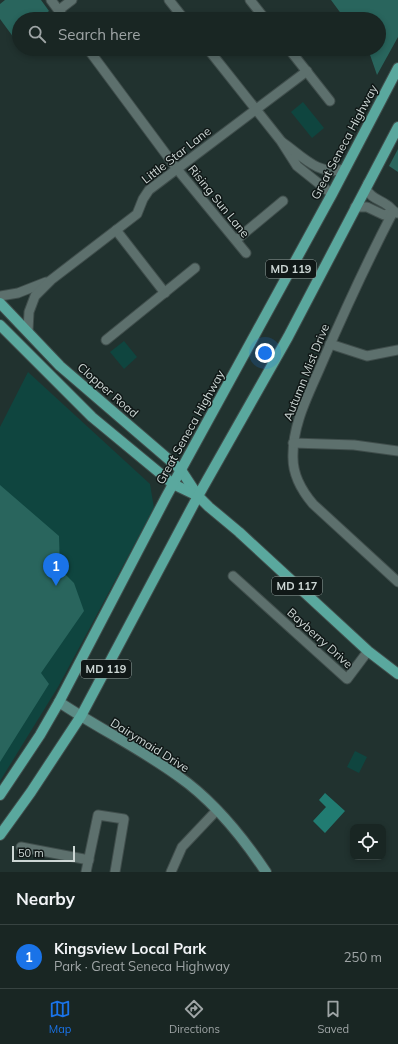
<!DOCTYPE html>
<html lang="en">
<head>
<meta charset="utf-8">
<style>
  :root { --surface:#192623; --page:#222e2b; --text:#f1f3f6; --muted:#9fa5a6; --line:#374341; --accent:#1a73e8 }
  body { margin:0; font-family:Mulish,sans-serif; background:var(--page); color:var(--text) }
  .controls { position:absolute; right:12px; bottom:12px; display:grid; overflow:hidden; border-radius:8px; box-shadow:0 2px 6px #0003 }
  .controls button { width:36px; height:36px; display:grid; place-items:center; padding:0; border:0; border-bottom:1px solid var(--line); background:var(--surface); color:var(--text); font:20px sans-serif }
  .scale { position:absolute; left:12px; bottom:10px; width:63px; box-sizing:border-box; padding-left:4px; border:2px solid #cdd7d5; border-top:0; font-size:11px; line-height:14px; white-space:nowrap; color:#cdd7d5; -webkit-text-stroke:3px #101817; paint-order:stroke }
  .you { position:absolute; left:265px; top:353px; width:14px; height:14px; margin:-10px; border:3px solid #fff; border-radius:50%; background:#1a73e8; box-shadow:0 0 0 6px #1a73e833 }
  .badge { display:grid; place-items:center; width:26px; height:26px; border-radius:50%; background:var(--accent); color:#fff; font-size:13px; font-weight:700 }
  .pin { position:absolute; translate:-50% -33px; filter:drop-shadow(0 1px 2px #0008) }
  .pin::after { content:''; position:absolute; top:21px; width:14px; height:12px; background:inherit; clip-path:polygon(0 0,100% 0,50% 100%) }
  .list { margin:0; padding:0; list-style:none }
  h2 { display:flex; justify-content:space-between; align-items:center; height:52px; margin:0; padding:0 16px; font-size:17px }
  h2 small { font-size:13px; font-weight:400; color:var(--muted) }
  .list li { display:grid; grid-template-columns:26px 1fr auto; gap:12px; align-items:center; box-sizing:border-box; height:64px; padding:0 16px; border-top:1px solid var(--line) }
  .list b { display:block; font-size:15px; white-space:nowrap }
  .list p { margin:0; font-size:13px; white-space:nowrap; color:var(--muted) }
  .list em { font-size:13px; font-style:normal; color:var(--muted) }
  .icon { flex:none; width:22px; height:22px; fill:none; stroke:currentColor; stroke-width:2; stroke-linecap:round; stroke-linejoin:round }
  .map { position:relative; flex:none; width:398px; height:872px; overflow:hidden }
  .search { position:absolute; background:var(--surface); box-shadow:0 2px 6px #0003; left:12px; right:12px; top:12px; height:44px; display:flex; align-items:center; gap:10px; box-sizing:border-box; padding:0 14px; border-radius:22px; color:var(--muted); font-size:15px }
  .sheet { height:116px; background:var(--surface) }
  nav { display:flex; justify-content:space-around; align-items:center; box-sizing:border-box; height:56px; border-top:1px solid var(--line); background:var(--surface); font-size:11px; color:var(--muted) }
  nav a { display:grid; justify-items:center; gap:2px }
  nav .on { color:var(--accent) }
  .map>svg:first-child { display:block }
  .green { fill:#0f453f }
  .forest { fill:#29655d }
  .water { fill:#217c72 }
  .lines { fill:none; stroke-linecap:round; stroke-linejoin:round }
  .street-casing { stroke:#404e4c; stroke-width:11 }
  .secondary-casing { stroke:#404e4c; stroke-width:12 }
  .primary-casing { stroke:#404e4c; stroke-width:12 }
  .street { stroke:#5d706d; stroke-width:9 }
  .secondary { stroke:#5c8c86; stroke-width:10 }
  .primary { stroke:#5aa89e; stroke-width:10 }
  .labels { text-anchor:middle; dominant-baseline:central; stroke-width:3; stroke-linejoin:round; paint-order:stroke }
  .shield { fill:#101817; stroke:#949e9c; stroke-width:1 }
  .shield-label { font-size:11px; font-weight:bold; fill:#cdd7d5 }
  .street-label { font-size:12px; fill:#cdd7d5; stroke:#101817 }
</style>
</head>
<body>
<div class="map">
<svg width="398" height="872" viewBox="0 0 398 872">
  <rect width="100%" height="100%" fill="#21322f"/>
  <g class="green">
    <polygon points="303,102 324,128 312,138 291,112"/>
    <polygon points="124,341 137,357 124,369 110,352"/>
    <polygon points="28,372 150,484 154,508 58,687 0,781 0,427"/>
    <polygon points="355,751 367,757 359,773 347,767"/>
  </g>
  <g class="forest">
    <polygon points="5,0 41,0 49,11 39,19 19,19 19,34 14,38 0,19 0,4"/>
    <polygon points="331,0 398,0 398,37 377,75 368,49 379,49 379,19 345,19"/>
    <polygon points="398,149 398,172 389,166"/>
    <polygon points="0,485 59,536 60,569 74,583 84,611 41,673 49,684 0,762"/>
  </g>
  <polygon class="water" points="325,793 345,811 325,833 313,821 326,807 319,800"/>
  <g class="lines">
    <defs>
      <g id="street">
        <polyline points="51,0 65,19"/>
        <polyline points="169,0 184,19"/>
        <polyline points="250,0 265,19"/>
        <polyline points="59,10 72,0"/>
        <polyline points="88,49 177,169 246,253"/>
        <polyline points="208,49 281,141 297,166 332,194"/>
        <polyline points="289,49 330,101"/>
        <path d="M282 142C301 155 319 177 344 169"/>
        <path d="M368 183 366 189C372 199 379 199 387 205 391 207 392 211 397 213"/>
        <polyline points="355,207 367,207 384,215 393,212"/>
        <path d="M393 212C367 262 344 312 322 363 309 394 292 424 293 458 293 476 302 491 313 504L398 582"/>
        <polyline points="116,230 165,293"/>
        <polyline points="236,240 283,201"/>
        <polyline points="0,296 18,293 46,282"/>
        <polyline points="28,331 29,312 35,296 51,280 137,214 143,199 149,190 307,71"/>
        <polyline points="106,340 195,268"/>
        <polyline points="330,344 367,356 398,350"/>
        <polyline points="293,443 354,445 398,451"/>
        <polyline points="233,576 347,679 368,651"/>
        <polyline points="21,847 89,860"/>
        <polyline points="86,872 98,815 124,819 115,872"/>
        <polyline points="171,872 182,847 217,810"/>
      </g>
      <path id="secondary" d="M59 702C98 728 141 749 178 776 214 801 242 836 266 872"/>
      <g id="primary">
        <polyline points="0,303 60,366 181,470 198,496 209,507 239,532 368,651 398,674"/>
        <polyline points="0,325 92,417 173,484 198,496"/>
        <polyline points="0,795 40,735 59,702 166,497 332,194 398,68"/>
        <polyline points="0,835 31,792 81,716 198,496 288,337 398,127"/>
      </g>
    </defs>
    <use href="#street" class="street-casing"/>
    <use href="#secondary" class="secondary-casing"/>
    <use href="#primary" class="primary-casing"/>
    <use href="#street" class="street"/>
    <use href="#secondary" class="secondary"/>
    <use href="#primary" class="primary"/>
  </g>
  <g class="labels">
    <g class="shield">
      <rect x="266" y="260" width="50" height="18" rx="3"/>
      <rect x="272" y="577" width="50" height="18" rx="3"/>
      <rect x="81" y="660" width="50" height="18" rx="3"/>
    </g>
    <g class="shield-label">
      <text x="291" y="269">MD 119</text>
      <text x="297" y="586">MD 117</text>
      <text x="106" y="669">MD 119</text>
    </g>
    <g class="street-label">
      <text transform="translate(344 142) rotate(-62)">Great Seneca Highway</text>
      <text transform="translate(176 155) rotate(-38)">Little Star Lane</text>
      <text transform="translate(219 201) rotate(51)">Rising Sun Lane</text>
      <text transform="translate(306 372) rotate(-68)">Autumn Mist Drive</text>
      <text transform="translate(108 390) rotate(41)">Clopper Road</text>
      <text transform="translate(190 427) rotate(-61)">Great Seneca Highway</text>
      <text transform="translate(320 638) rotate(42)">Bayberry Drive</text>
      <text transform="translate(150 745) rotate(32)">Dairymaid Drive</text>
    </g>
  </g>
</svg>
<div class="controls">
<button><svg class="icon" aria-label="locate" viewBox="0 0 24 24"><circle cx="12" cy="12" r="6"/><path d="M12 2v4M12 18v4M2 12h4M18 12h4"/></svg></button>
</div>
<div class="scale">50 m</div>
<div class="you"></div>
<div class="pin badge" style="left:56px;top:586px">1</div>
<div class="search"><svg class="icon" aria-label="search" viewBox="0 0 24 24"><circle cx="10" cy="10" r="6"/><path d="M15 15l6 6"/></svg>Search here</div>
</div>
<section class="sheet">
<h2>Nearby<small></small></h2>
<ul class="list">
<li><span class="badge">1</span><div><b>Kingsview Local Park</b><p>Park · Great Seneca Highway</p></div><em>250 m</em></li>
</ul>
</section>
<nav>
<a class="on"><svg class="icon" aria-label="map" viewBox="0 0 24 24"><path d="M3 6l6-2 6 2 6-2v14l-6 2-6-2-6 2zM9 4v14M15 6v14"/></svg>Map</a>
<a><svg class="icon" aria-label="directions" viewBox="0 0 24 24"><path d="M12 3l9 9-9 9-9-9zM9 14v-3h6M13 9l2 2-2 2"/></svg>Directions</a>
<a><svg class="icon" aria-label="saved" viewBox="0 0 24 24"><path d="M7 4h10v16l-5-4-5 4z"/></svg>Saved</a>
</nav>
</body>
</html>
